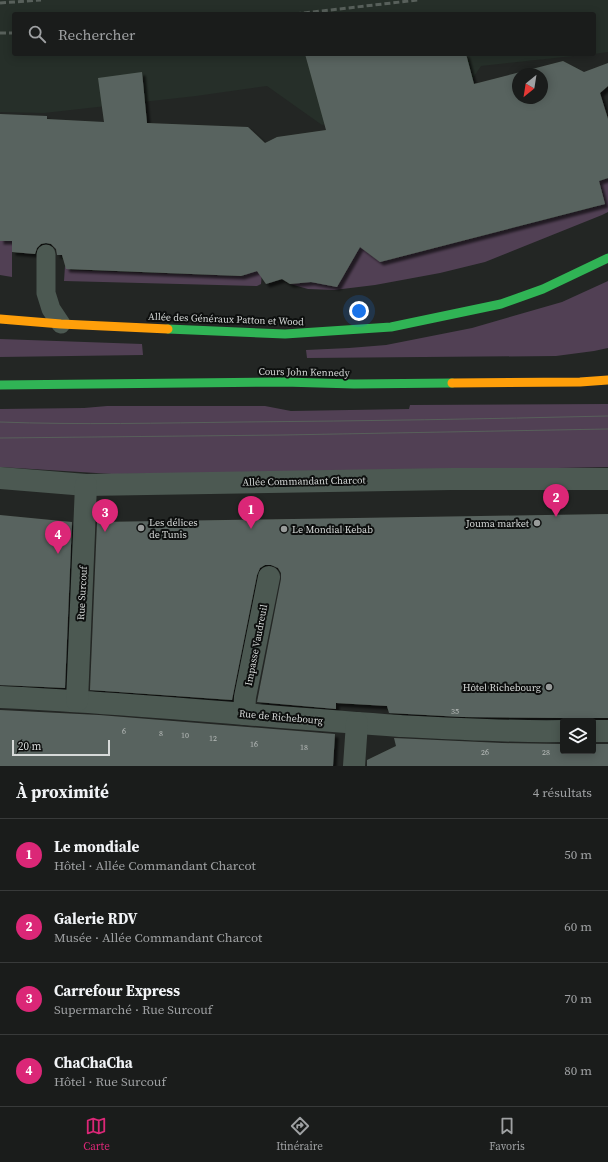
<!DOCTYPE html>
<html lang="fr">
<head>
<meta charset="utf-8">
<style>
  :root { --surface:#1a1c1b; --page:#272928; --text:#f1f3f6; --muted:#9fa1a3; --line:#383a3a; --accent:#db2777 }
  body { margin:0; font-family:"Source Serif 4",serif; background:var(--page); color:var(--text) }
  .controls { position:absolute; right:12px; bottom:12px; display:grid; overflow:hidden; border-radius:4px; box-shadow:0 2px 10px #0003 }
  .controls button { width:36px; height:36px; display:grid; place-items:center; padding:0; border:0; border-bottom:1px solid var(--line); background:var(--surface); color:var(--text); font:20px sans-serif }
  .compass { position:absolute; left:512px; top:68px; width:36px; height:36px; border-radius:50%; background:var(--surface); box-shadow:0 2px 10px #0003; rotate:210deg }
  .scale { position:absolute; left:12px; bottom:10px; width:98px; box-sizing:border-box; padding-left:4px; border:2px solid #d7dad9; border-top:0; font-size:11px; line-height:14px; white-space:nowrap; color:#d7dad9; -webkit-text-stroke:3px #0d0f0e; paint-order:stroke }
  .you { position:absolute; left:359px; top:311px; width:14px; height:14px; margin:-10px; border:3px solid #fff; border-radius:50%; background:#1a73e8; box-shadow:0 0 0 6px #1a73e833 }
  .badge { display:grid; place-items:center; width:26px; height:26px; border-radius:50%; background:var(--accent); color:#fff; font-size:13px; font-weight:700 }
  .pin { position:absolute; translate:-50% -33px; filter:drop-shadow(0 1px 2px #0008) }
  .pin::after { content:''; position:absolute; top:21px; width:14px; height:12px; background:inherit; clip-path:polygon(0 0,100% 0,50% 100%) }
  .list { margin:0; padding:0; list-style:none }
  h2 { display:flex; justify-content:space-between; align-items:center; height:52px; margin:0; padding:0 16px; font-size:17px }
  h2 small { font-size:13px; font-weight:400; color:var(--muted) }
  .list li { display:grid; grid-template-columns:26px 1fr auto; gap:12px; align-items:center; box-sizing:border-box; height:72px; padding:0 16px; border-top:1px solid var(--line) }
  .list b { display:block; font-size:15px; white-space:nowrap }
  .list p { margin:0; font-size:13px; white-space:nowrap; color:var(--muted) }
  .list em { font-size:13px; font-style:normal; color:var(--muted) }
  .icon { flex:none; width:22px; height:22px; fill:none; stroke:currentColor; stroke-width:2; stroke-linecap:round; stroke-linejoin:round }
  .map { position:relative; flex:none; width:608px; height:766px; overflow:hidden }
  .search { position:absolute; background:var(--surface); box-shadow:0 2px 10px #0003; left:12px; right:12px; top:12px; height:44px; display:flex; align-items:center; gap:10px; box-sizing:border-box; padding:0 14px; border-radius:4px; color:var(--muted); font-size:15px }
  .sheet { height:340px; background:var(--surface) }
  nav { display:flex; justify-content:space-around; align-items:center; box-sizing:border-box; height:56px; border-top:1px solid var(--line); background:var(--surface); font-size:11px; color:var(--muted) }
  nav a { display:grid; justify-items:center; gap:2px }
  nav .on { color:var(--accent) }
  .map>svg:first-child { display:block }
  .built { fill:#262f29 }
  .green { fill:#514054 }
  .building { fill:#59645e; fill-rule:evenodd; filter:url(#shadow) }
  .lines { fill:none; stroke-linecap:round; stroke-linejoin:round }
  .lane { stroke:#4c5952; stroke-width:19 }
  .street { stroke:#4c5952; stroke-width:22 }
  .fast { stroke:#30b455; stroke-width:9 }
  .slow { stroke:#ff9f0a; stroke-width:9 }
  .tram { stroke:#58605b; stroke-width:1 }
  .rail { stroke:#58605b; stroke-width:3; stroke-dasharray:6 3; stroke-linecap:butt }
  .poi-dot { fill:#989b9a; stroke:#0d0f0e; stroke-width:1.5 }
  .labels { text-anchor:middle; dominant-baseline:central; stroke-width:4; stroke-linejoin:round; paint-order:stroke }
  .number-label { font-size:8px; fill:#b8bcba }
  .street-label { font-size:10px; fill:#d7dad9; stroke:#0d0f0e }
  .poi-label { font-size:10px; fill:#d7dad9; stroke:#0d0f0e; text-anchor:start }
</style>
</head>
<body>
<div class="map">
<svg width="608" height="766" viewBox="0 0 608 766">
  <defs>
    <filter id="shadow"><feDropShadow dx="3.5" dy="3.5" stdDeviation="1" flood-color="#0009"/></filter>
  </defs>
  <rect width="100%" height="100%" fill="#232624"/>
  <polygon class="built" points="0,0 608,0 608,52 594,54 594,14 14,14 14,54 592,54 481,66 468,85 322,125 267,86 196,96 44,113 0,112"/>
  <g class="green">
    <path d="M608 178V212L602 215 485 262 440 273 375 285 334 290 308 289 290 284 315 281 332 286 339 284 356 243 370 240C372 249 372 260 383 261L598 206 603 199 599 181Z"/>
    <polygon points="0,241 12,241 12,277 0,275"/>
    <polygon points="249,252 262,273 261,284 257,286 64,281 65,266 71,270 241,276 245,275"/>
    <polygon points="608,281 608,348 594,351 556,356 307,358 306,350 349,348 386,345 472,328 562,302"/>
    <polygon points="0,339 142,344 143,355 0,357"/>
    <polygon points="608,404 608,467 291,473 112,474 0,467 0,409 84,408 107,406 265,406 291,411 409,409 410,405"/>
  </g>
  <g class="building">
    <path d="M305 54H466L474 84 563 61 584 72 608 63V86L600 93 608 119V178L599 181 605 204 380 262 360 247 337 287 311 282 290 284 282 279 266 284 257 271 241 276 66 269 62 255H57L56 249 51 244 46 243 41 244 37 248 35 254 12 252V241H0V114L47 116V119L104 122 98 78 142 72 147 123 248 127 265 143 277 137 326 130ZM518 74H542V98H518Z"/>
    <polygon points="608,514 608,718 593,718 586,721 570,721 563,718 462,717 389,713 387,706 336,703 336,709 257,702 281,579 281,573 278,568 271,565 265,565 260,568 257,575 232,700 90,690 97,522"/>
    <polygon points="0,515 72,522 65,688 0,685"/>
    <polygon points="0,710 99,715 335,734 333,766 0,766"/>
    <polygon points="394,738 502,743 563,744 563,751 593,751 593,744 608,744 608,766 367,766 367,760 396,746"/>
  </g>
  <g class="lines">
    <polyline class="lane" points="46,254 46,293 51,309 61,324"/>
    <g class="street">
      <polyline points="0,478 86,485 451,479 608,479"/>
      <path d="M0 697C134 703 267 717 400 726 455 729 509 732 563 731"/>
      <polyline points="77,701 86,485"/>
      <polyline points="244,714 245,697 269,577"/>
      <polyline points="593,731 608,731"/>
      <polyline points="354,766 357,723"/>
    </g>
    <g class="fast">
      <polyline points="168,329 285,334 391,327 501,304 543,289 608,258"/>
      <polyline points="0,385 284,382 354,384 452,383"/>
    </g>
    <g class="slow">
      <polyline points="0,319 61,324 168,329"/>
      <polyline points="452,383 580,382 608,380"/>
    </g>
    <g class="tram">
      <path d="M0 422C80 425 161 423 241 422 364 421 486 419 608 416"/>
      <polyline points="0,438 283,435 608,429"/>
    </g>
    <g class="rail">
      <polyline points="0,3 41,0"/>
      <polyline points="295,14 418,0"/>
      <polyline points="0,33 14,33"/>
    </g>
  </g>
  <g class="poi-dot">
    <circle cx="537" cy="523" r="4"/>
    <circle cx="141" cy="528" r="4"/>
    <circle cx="284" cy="529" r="4"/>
    <circle cx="549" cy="687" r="4"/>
  </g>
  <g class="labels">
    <g class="number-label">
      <text x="455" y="711">35</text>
      <text x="124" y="731">6</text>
      <text x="161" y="733">8</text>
      <text x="185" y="735">10</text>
      <text x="213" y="738">12</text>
      <text x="254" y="744">16</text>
      <text x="304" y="747">18</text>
      <text x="485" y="752">26</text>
      <text x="546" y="752">28</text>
    </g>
    <g class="street-label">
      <text transform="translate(226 319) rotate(2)">Allée des Généraux Patton et Wood</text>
      <text transform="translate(304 372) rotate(1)">Cours John Kennedy</text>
      <text transform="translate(304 481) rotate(-1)">Allée Commandant Charcot</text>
      <text transform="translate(82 593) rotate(-87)">Rue Surcouf</text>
      <text transform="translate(256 645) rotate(-79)">Impasse Vaudreuil</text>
      <text transform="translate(281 717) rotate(5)">Rue de Richebourg</text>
    </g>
    <g class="poi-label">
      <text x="149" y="522">Les délices<tspan x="149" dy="12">de Tunis</tspan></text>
      <text x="529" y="523" text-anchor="end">Jouma market</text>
      <text x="292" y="529">Le Mondial Kebab</text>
      <text x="541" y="687" text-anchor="end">Hôtel Richebourg</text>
    </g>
  </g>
</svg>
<div class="controls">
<button><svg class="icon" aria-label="layers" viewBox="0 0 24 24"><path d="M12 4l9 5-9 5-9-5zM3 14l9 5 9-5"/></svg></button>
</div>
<svg class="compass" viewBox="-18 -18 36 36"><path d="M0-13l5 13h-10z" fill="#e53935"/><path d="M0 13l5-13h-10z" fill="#9fa1a3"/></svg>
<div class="scale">20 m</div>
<div class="you"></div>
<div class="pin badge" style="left:251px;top:529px">1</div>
<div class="pin badge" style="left:556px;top:517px">2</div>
<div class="pin badge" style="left:105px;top:532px">3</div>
<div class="pin badge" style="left:58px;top:554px">4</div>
<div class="search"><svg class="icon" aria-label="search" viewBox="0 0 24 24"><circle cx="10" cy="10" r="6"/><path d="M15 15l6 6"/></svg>Rechercher</div>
</div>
<section class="sheet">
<h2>À proximité<small>4 résultats</small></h2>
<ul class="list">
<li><span class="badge">1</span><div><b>Le mondiale</b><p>Hôtel · Allée Commandant Charcot</p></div><em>50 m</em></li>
<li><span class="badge">2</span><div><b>Galerie RDV</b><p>Musée · Allée Commandant Charcot</p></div><em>60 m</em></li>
<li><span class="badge">3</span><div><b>Carrefour Express</b><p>Supermarché · Rue Surcouf</p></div><em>70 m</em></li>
<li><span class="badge">4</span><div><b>ChaChaCha</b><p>Hôtel · Rue Surcouf</p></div><em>80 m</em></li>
</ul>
</section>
<nav>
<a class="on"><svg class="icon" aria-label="map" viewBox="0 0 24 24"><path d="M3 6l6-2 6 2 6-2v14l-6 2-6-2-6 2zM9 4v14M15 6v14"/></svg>Carte</a>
<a><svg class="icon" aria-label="directions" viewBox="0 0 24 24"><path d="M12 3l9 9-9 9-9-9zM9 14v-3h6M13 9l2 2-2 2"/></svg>Itinéraire</a>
<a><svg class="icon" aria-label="saved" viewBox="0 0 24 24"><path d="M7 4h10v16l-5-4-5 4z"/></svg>Favoris</a>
</nav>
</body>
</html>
